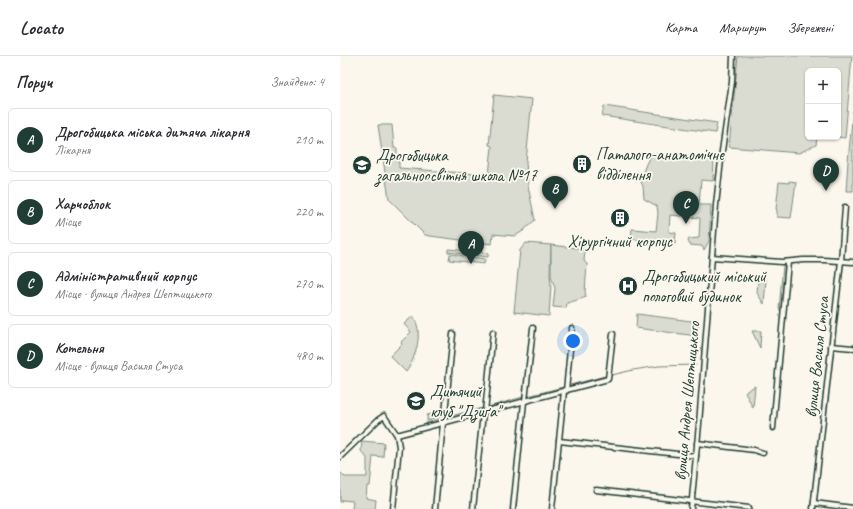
<!DOCTYPE html>
<html lang="uk">
<head>
<meta charset="utf-8">
<style>
  :root { --surface:#fff; --page:#f7f7f7; --text:#2b2b33; --muted:#7c7c81; --line:#e1e1e2; --accent:#1f3d34 }
  body { margin:0; font-family:Caveat,sans-serif; background:var(--page); color:var(--text) }
  .controls { position:absolute; right:12px; top:12px; display:grid; overflow:hidden; border-radius:6px; box-shadow:0 1px 3px #0004 }
  .controls button { width:36px; height:36px; display:grid; place-items:center; padding:0; border:0; border-bottom:1px solid var(--line); background:var(--surface); color:var(--text); font:20px sans-serif }
  .you { position:absolute; left:233px; top:285px; width:14px; height:14px; margin:-10px; border:3px solid #fff; border-radius:50%; background:#1a73e8; box-shadow:0 0 0 6px #1a73e833 }
  .badge { display:grid; place-items:center; width:26px; height:26px; border-radius:50%; background:var(--accent); color:#fff; font-size:13px; font-weight:700 }
  .pin { position:absolute; translate:-50% -33px; filter:drop-shadow(0 1px 2px #0008) }
  .pin::after { content:''; position:absolute; top:21px; width:14px; height:12px; background:inherit; clip-path:polygon(0 0,100% 0,50% 100%) }
  .list { margin:0; padding:0; list-style:none }
  h2 { display:flex; justify-content:space-between; align-items:center; height:52px; margin:0; padding:0 16px; font-size:17px }
  h2 small { font-size:13px; font-weight:400; color:var(--muted) }
  .list li { display:grid; grid-template-columns:26px 1fr auto; gap:12px; align-items:center; box-sizing:border-box; height:64px; margin:0 8px 8px; padding:0 8px; border:1px solid var(--line); border-radius:6px }
  .list b { display:block; font-size:15px; white-space:nowrap }
  .list p { margin:0; font-size:13px; white-space:nowrap; color:var(--muted) }
  .list em { font-size:13px; font-style:normal; color:var(--muted) }
  .map { position:relative; flex:none; width:513px; height:453px; overflow:hidden }
  header { display:flex; align-items:center; gap:24px; box-sizing:border-box; height:56px; padding:0 20px; background:var(--surface); border-bottom:1px solid var(--line) }
  header strong { font-size:19px }
  nav { display:flex; gap:22px; margin-inline-start:auto; font-size:14px }
  main { display:flex }
  aside { flex:1; background:var(--surface) }
  .map>svg:first-child { display:block }
  .green { fill:#dbdcd1; stroke:#7d8c82 }
  .lines { fill:none; stroke-linecap:round; stroke-linejoin:round }
  .stream { stroke:#74847b; stroke-width:1 }
  .minor-casing { stroke:#1f3d34; stroke-width:7 }
  .minor { stroke:#fbf7ec; stroke-width:4 }
  .labels { text-anchor:middle; dominant-baseline:central; stroke-width:3.5; stroke-linejoin:round; paint-order:stroke }
  .poi-label { font-size:17px; fill:#1f3d34; stroke:#fbf7ec; text-anchor:start }
  .street-label { font-size:17px; fill:#1f3d34; stroke:#fbf7ec }
</style>
</head>
<body>
<header>
<strong>Locato</strong>
<nav><a>Карта</a><a>Маршрут</a><a>Збережені</a></nav>
</header>
<main>
<aside>
<h2>Поруч<small>Знайдено: 4</small></h2>
<ul class="list">
<li><span class="badge">A</span><div><b>Дрогобицька міська дитяча лікарня</b><p>Лікарня</p></div><em>210 m</em></li>
<li><span class="badge">B</span><div><b>Харчоблок</b><p>Місце</p></div><em>220 m</em></li>
<li><span class="badge">C</span><div><b>Адміністративний корпус</b><p>Місце · вулиця Андрея Шептицького</p></div><em>270 m</em></li>
<li><span class="badge">D</span><div><b>Котельня</b><p>Місце · вулиця Василя Стуса</p></div><em>480 m</em></li>
</ul>
</aside>
<div class="map">
<svg width="513" height="453" viewBox="0 0 513 453">
  <rect width="100%" height="100%" fill="#fbf7ec"/>
  <filter id="ink" filterUnits="userSpaceOnUse"><feTurbulence type="fractalNoise" baseFrequency=".025" numOctaves="2"/><feDisplacementMap in="SourceGraphic" scale="8" xChannelSelector="R" yChannelSelector="G"/><feConvolveMatrix kernelMatrix="1 2 1 2 8 2 1 2 1" color-interpolation-filters="sRGB"/></filter>
  <g filter="url(#ink)">
    <g class="green">
      <polygon points="398,0 512,0 505,82 498,81 498,15 468,15 468,81 477,81 476,89 459,97 389,91"/>
      <polygon points="154,39 192,43 186,106 188,130 195,164 183,175 175,180 153,178 152,188 90,180 85,179 49,143 38,69 52,69 54,92 57,92 57,106 59,106 59,112 149,119 152,90 149,89"/>
      <polygon points="264,50 377,67 375,77 262,60"/>
      <polygon points="513,55 513,135 506,135 508,105"/>
      <polygon points="311,98 374,102 373,125 361,124 359,149 371,149 369,185 364,194 362,190 350,189 348,185 349,183 359,182 360,162 330,159 329,176 336,177 335,188 291,183 292,173 316,175 318,157 317,150 304,143 303,130 300,124 306,108"/>
      <polygon points="449,125 456,126 451,162 437,161 437,154 436,153 439,126 449,127"/>
      <polygon points="186,187 211,189 210,220 211,229 209,260 174,256 180,194"/>
      <path d="M211 189 245 193 244 205 247 208 245 236 246 241C239 244 233 245 227 247L226 252 213 251 215 232 211 220Z"/>
      <polygon points="108,193 148,197 148,201 108,196"/>
      <polygon points="110,198 145,203 144,208 109,204"/>
      <polygon points="443,209 447,209 442,257 439,253"/>
      <polygon points="418,224 426,224 424,248 417,237"/>
      <polygon points="297,258 359,266 357,280 296,272"/>
      <path d="M73 260C84 276 76 301 66 316L50 300 62 288 61 286 71 276 64 268Z"/>
      <polygon points="412,275 421,275 420,292"/>
      <polygon points="415,330 413,352 405,336"/>
      <polygon points="102,356 101,361 87,365 87,359"/>
      <polygon points="22,385 44,387 43,401 33,400 30,430 27,430 26,442 36,444 35,453 12,453 13,445 2,444 1,446 0,446 0,416 5,421 27,421 27,402 21,395"/>
    </g>
    <g class="lines">
      <g class="stream">
        <polyline points="272,319 293,314 319,310 356,309"/>
        <polyline points="230,329 265,320"/>
        <polyline points="188,340 223,331"/>
        <polyline points="148,351 183,341"/>
        <polyline points="107,361 142,352"/>
        <polyline points="86,367 101,363"/>
      </g>
      <defs>
        <g id="minor">
          <polyline points="372,201 442,206 463,204 484,204 513,206"/>
          <polyline points="491,290 513,292"/>
          <polyline points="226,335 232,272"/>
          <polyline points="185,345 193,272"/>
          <polyline points="145,356 153,276"/>
          <polyline points="104,367 113,278"/>
          <polyline points="433,372 448,206"/>
          <polyline points="57,379 268,323 273,278"/>
          <polyline points="219,385 356,400"/>
          <polyline points="357,387 414,394 423,397"/>
          <polyline points="0,401 38,364 44,360 57,379 59,391 53,453"/>
          <polyline points="256,434 409,452"/>
          <polyline points="474,447 513,452"/>
          <polyline points="95,453 103,367"/>
          <polyline points="133,453 143,357"/>
          <polyline points="173,453 184,346"/>
          <polyline points="212,453 224,335"/>
          <polyline points="351,453 359,368 376,149 382,95 392,26 393,0"/>
          <polyline points="473,453 501,205 505,151"/>
        </g>
      </defs>
      <use href="#minor" class="minor-casing"/>
      <use href="#minor" class="minor"/>
    </g>
  </g>
  <defs>
    <symbol id="building-disc" viewBox="-11 -11 22 22"><circle r="9.5" fill="#1f3d34" stroke="#fbf7ec"/><path d="M-4-6H4V6H1V3H-1V6H-4ZM-2.5-4.3h1.7v1.8h-1.7ZM.8-4.3h1.7v1.8H.8ZM-2.5-1h1.7V.8h-1.7ZM.8-1h1.7V.8H.8Z" fill="#fff"/></symbol>
    <symbol id="school-disc" viewBox="-11 -11 22 22"><circle r="9.5" fill="#1f3d34" stroke="#fbf7ec"/><path d="M0-5L7-2L0 1L-7-2ZM-4 1L0 2.5L4 1V4Q0 6-4 4Z" fill="#fff"/></symbol>
    <symbol id="hospital-disc" viewBox="-11 -11 22 22"><circle r="9.5" fill="#1f3d34" stroke="#fbf7ec"/><path d="M-5-5h3v3.5h4V-5h3V5h-3V1.5h-4V5h-3Z" fill="#fff"/></symbol>
  </defs>
  <g fill-rule="evenodd">
    <use href="#building-disc" x="231" y="97" width="22" height="22"/>
    <use href="#school-disc" x="11" y="98" width="22" height="22"/>
    <use href="#building-disc" x="269" y="151" width="22" height="22"/>
    <use href="#hospital-disc" x="277" y="219" width="22" height="22"/>
    <use href="#school-disc" x="65" y="334" width="22" height="22"/>
  </g>
  <g class="labels">
    <g class="poi-label">
      <text x="256" y="98">Паталого-анатомічне<tspan x="256" dy="20">відділення</tspan></text>
      <text x="36" y="99">Дрогобицька<tspan x="36" dy="20">загальноосвітня школа №17</tspan></text>
      <text x="280" y="185" text-anchor="middle">Хірургічний корпус</text>
      <text x="302" y="220">Дрогобицький міський<tspan x="302" dy="20">пологовий будинок</tspan></text>
      <text x="90" y="335">Дитячий<tspan x="90" dy="20">клуб "Дзиґа"</tspan></text>
    </g>
    <g class="street-label">
      <text transform="translate(477 301) rotate(-84)">вулиця Василя Стуса</text>
      <text transform="translate(347 345) rotate(-85)">вулиця Андрея Шептицького</text>
    </g>
  </g>
</svg>
<div class="controls">
<button>+</button>
<button>−</button>
</div>
<div class="you"></div>
<div class="pin badge" style="left:131px;top:208px">A</div>
<div class="pin badge" style="left:215px;top:153px">B</div>
<div class="pin badge" style="left:346px;top:168px">C</div>
<div class="pin badge" style="left:486px;top:135px">D</div>
</div>
</main>
</body>
</html>
